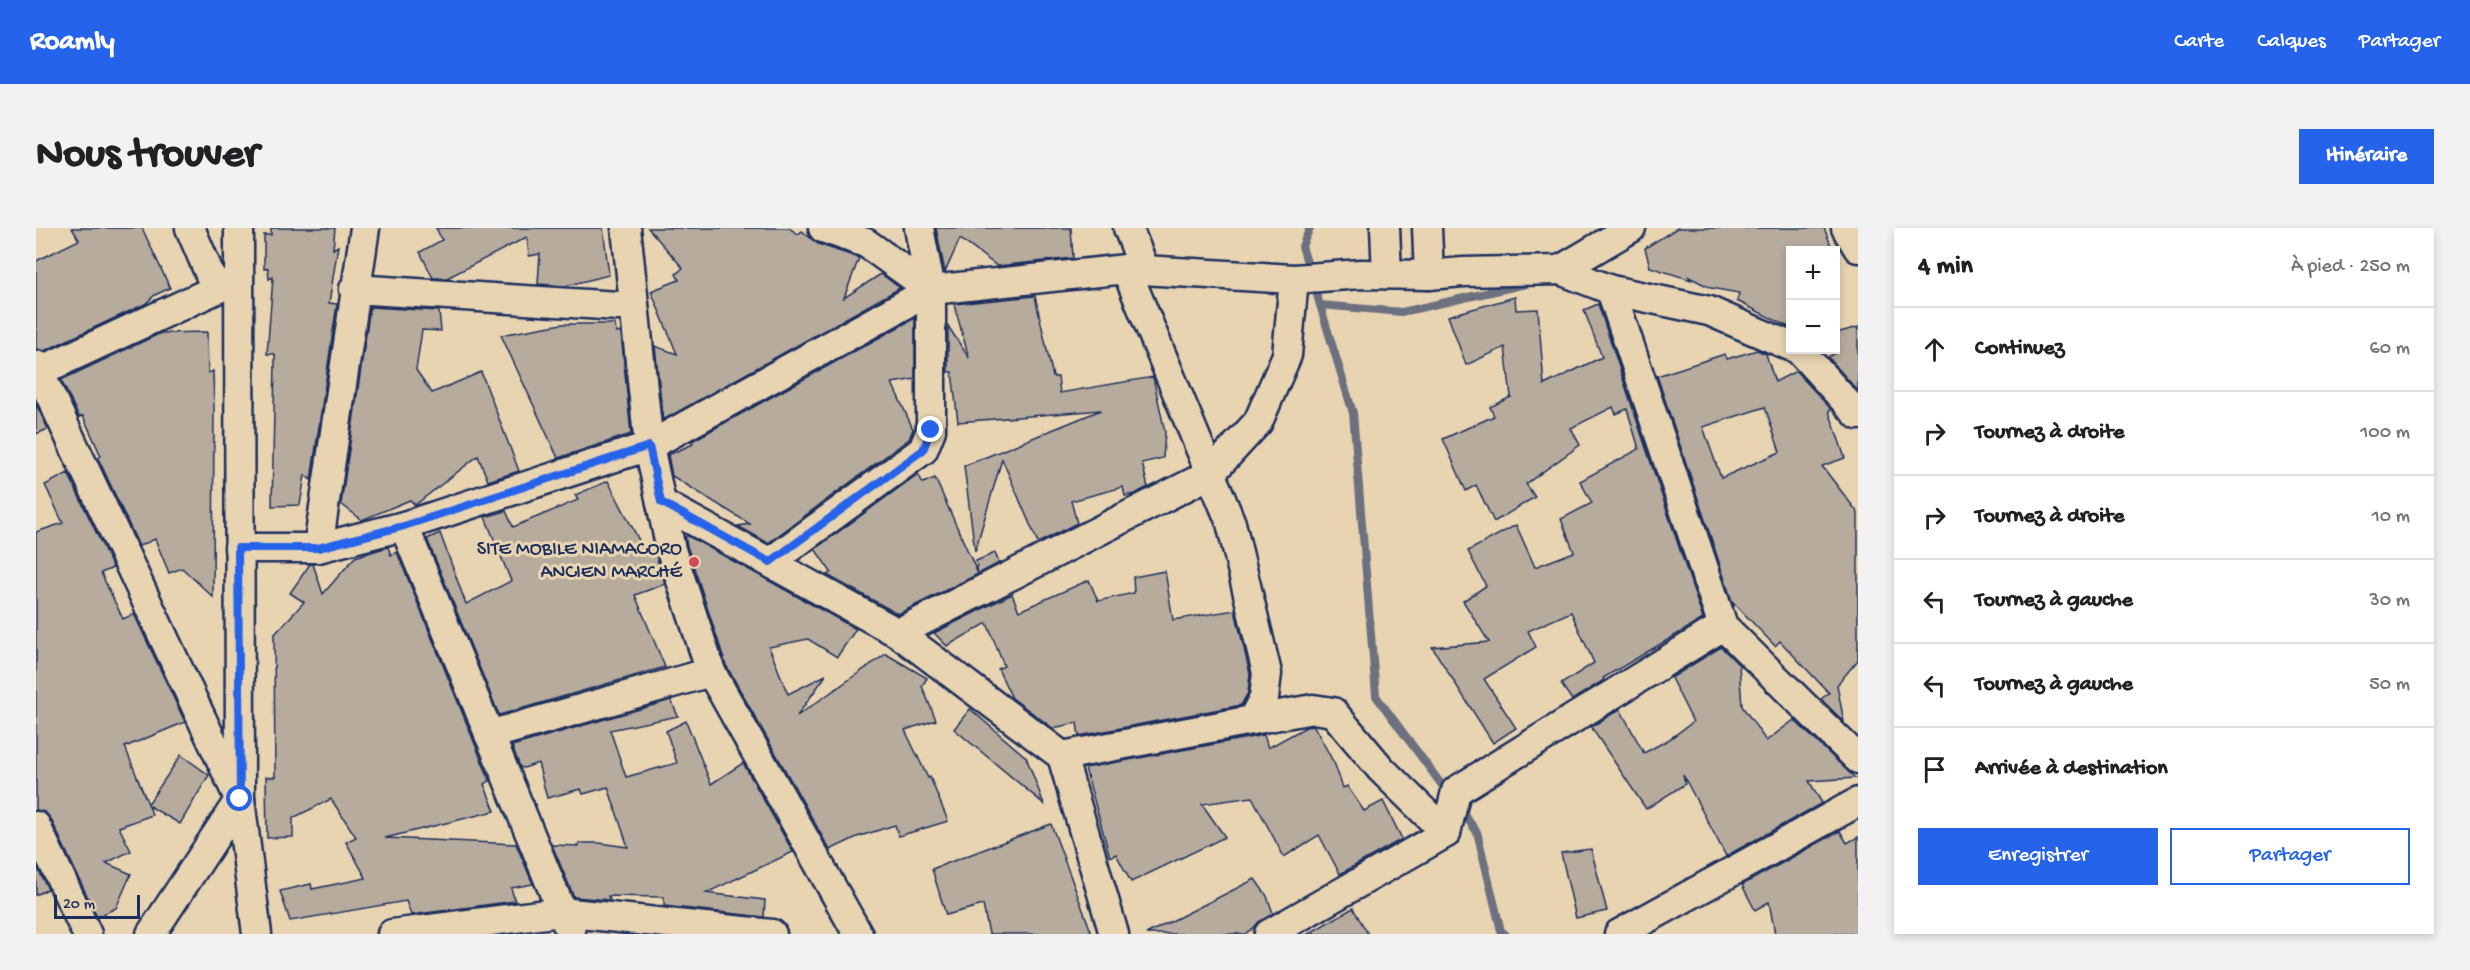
<!DOCTYPE html>
<html lang="fr">
<head>
<meta charset="utf-8">
<style>
  :root { --surface:#fff; --page:#f2f2f2; --text:#202124; --muted:#757577; --line:#e0e0e0; --accent:#2563eb }
  body { margin:0; font-family:"Gochi Hand",sans-serif; background:var(--page); color:var(--text) }
  .controls { position:absolute; right:18px; top:18px; display:grid; overflow:hidden; border-radius:0px; box-shadow:0 3px 9px #0003 }
  .controls button { width:54px; height:54px; display:grid; place-items:center; padding:0; border:0; border-bottom:2px solid var(--line); background:var(--surface); color:var(--text); font:30px sans-serif }
  .scale { position:absolute; left:18px; bottom:15px; width:86px; box-sizing:border-box; padding-left:6px; border:3px solid #1b2f5e; border-top:0; font-size:16px; line-height:21px; white-space:nowrap; color:#1b2f5e; -webkit-text-stroke:4px #e9d4b2; paint-order:stroke }
  .stop { position:absolute; width:18px; height:18px; margin:-14px; border:4px solid #2563eb; border-radius:50%; background:#fff }
  .stop.end { background:#2563eb; border-color:#fff; box-shadow:0 2px 6px #0008 }
  .list { margin:0; padding:0; list-style:none }
  h2 { display:flex; justify-content:space-between; align-items:center; height:78px; margin:0; padding:0 24px; font-size:26px }
  h2 small { font-size:20px; font-weight:400; color:var(--muted) }
  .list li { display:grid; grid-template-columns:39px 1fr auto; gap:18px; align-items:center; box-sizing:border-box; height:84px; padding:0 24px; border-top:2px solid var(--line) }
  .list b { display:block; font-size:22px; white-space:nowrap }
  .list em { font-size:20px; font-style:normal; color:var(--muted) }
  .actions { display:flex; gap:12px; padding:18px 24px }
  .actions a { flex:1; padding:14px 0; border:2px solid var(--accent); border-radius:0px; text-align:center; font-size:21px; color:var(--accent) }
  .actions .main { background:var(--accent); color:#fff }
  .icon { flex:none; width:33px; height:33px; fill:none; stroke:currentColor; stroke-width:2; stroke-linecap:round; stroke-linejoin:round }
  .map { position:relative; flex:none; width:1822px; height:706px; overflow:hidden; border-radius:0px }
  header { display:flex; align-items:center; gap:36px; box-sizing:border-box; height:84px; padding:0 30px; background:var(--accent); color:#fff }
  header strong { font-size:28px }
  nav { display:flex; gap:33px; margin-inline-start:auto; font-size:21px }
  .intro { display:flex; align-items:center; justify-content:space-between; box-sizing:border-box; height:144px; padding:0 36px }
  h1 { margin:0; font-size:42px }
  .button { padding:15px 27px; border-radius:0px; background:var(--accent); color:#fff; font-size:21px; font-weight:700 }
  main { display:flex; gap:36px; padding:0 36px }
  aside { flex:1; background:var(--surface); border-radius:0px; box-shadow:0 3px 9px #0003 }
  .map>svg:first-child { display:block }
  .lines { fill:none; stroke-linecap:round; stroke-linejoin:round }
  .stream { stroke:#6c707f; stroke-width:8 }
  .building { fill:#b6ab9d; stroke:#1b2f5e; stroke-width:1.5; fill-rule:evenodd }
  .street-casing { stroke:#1b2f5e; stroke-width:33 }
  .street { stroke:#e9d4b2; stroke-width:28 }
  .route { stroke:#2563eb; stroke-width:8 }
  .poi-dot { fill:#d1495b; stroke:#e9d4b2; stroke-width:2 }
  .labels { text-anchor:middle; dominant-baseline:central; stroke-width:6; stroke-linejoin:round; paint-order:stroke }
  .poi-label { font-size:20px; fill:#1b2f5e; stroke:#e9d4b2; text-anchor:end }
</style>
</head>
<body>
<header>
<strong>Roamly</strong>
<nav><a>Carte</a><a>Calques</a><a>Partager</a></nav>
</header>
<div class="intro"><h1>Nous trouver</h1><a class="button">Itinéraire</a></div>
<main>
<div class="map">
<svg width="1822" height="706" viewBox="0 0 1822 706">
  <rect width="100%" height="100%" fill="#e9d4b2"/>
  <filter id="ink" filterUnits="userSpaceOnUse"><feTurbulence type="fractalNoise" baseFrequency=".0167" numOctaves="2"/><feDisplacementMap in="SourceGraphic" scale="12" xChannelSelector="R" yChannelSelector="G"/><feConvolveMatrix kernelMatrix="1 2 1 2 8 2 1 2 1" color-interpolation-filters="sRGB"/></filter>
  <g filter="url(#ink)">
    <g class="lines">
      <g class="stream">
        <polyline points="1274,0 1266,18 1317,185 1340,468 1414,568"/>
        <polyline points="1284,77 1366,84 1490,56"/>
        <polyline points="1423,580 1441,604 1465,703 1469,706"/>
      </g>
    </g>
    <g class="building">
      <polygon points="36,0 106,0 134,60 119,67 109,76 8,123 0,121 0,33 43,12"/>
      <polygon points="235,0 299,0 297,21 302,18 293,75 301,76 275,252 269,247 264,277 236,278 239,135 239,126 231,126 237,49 233,51 232,40 228,41 228,7 235,7"/>
      <polygon points="400,0 567,0 573,47 529,58 502,56 504,26 493,28 491,9 411,50 397,50 384,24 406,12"/>
      <polygon points="612,0 753,0 762,6 766,3 782,16 823,30 808,70 845,46 864,60 627,192 619,118 641,126 615,63 643,52 640,46 647,40"/>
      <polygon points="900,0 1035,0 1037,30 961,38 924,11 909,44"/>
      <polygon points="1641,0 1788,0 1797,22 1755,22 1755,100 1701,73 1703,65 1675,60 1653,49 1655,52 1614,39 1609,20"/>
      <polygon points="999,68 1017,149 1022,149 1024,165 1117,149 1129,204 1127,230 1106,235 1112,259 1099,266 1089,268 1087,259 1035,273 1041,295 1002,315 966,231 939,323 928,238 1065,182 922,194 916,144 912,144 912,98 933,130 918,76"/>
      <polygon points="1479,69 1480,82 1502,81 1508,157 1566,129 1548,82 1562,76 1667,391 1567,450 1568,452 1536,472 1525,456 1558,435 1535,384 1492,403 1500,419 1448,451 1480,500 1457,515 1396,419 1453,414 1427,373 1450,358 1432,323 1480,297 1499,339 1538,324 1525,291 1556,275 1544,253 1603,221 1591,181 1580,186 1577,179 1535,200 1544,217 1490,256 1499,269 1458,294 1440,257 1430,263 1407,211 1458,188 1454,179 1475,169 1469,119 1430,137 1412,88"/>
      <polygon points="334,79 403,83 405,103 386,102 380,142 396,165 445,144 483,243 452,253 442,228 379,277 374,272 326,292 305,276"/>
      <polygon points="879,90 879,151 856,155 877,201 873,211 732,315 702,298 714,296 636,248 632,227 657,216 656,213"/>
      <polygon points="526,96 579,96 580,104 585,105 595,206 522,230 465,107"/>
      <polygon points="1822,99 1822,161 1821,162 1792,129 1800,125 1800,105"/>
      <polygon points="171,104 172,145 177,143 178,181 177,369 146,340 133,345 119,311 103,318 62,230 65,228 47,188 43,189 25,152 125,105"/>
      <path d="M1721 122 1730 126 1739 154 1760 143 1795 181 1793 183 1809 230 1786 238 1822 285V432L1801 457 1808 494 1785 471 1793 465 1744 413 1739 418 1698 375V379L1621 148 1689 126 1691 131ZM1729 179 1744 224 1685 250 1667 199Z"/>
      <polygon points="0,176 12,201 0,206"/>
      <polygon points="32,245 77,340 65,345 87,391 98,386 149,494 89,519 112,576 145,527 173,547 144,596 113,578 116,587 83,599 95,623 70,635 95,646 80,680 61,689 15,591 9,584 0,582 0,304 27,295 9,257"/>
      <polygon points="882,246 887,255 899,250 942,346 862,386 791,347 795,344 779,321"/>
      <polygon points="572,253 606,318 617,315 629,356 599,367 629,439 463,487 391,311 404,305 430,376 475,353 449,289 470,283 477,299 542,272 539,267"/>
      <polygon points="652,308 820,401 801,429 772,411 733,419 752,466 790,447 761,488 850,426 891,450 886,458 900,492 869,502 892,550 894,549 912,593 863,608 859,597 821,609 794,622 690,437 651,318 649,309"/>
      <polygon points="352,319 355,327 361,324 454,553 448,556 459,583 349,610 480,616 497,656 475,660 479,673 375,687 370,673 254,693 244,663 275,656 276,661 330,650 310,614 320,609 295,571 257,590 257,609 231,610 230,549 239,549 238,407 268,374 254,365 274,336 277,336 287,366 319,329"/>
      <polygon points="959,325 963,335 942,346 940,333"/>
      <polygon points="1129,343 1137,392 1199,382 1214,446 1212,465 1205,477 1043,508 1041,495 1017,500 976,470 962,441 968,438 951,395 911,418 898,405 976,366 983,383 1053,352 1062,373 1098,365 1097,349"/>
      <polygon points="1685,419 1703,437 1706,478 1730,513 1758,492 1819,550 1773,553 1786,575 1690,628 1647,547 1649,556 1610,581 1555,499 1584,481 1608,525 1632,512 1657,494 1635,450"/>
      <polygon points="635,472 642,488 574,502 590,549 641,535 630,503 650,493 675,556 707,535 757,624 670,665 729,672 728,689 628,678 628,669 572,668 574,672 538,669 516,617 543,618 543,615 563,615 592,619 572,559 547,566 545,561 511,570 502,535 488,540 484,539 476,518"/>
      <polygon points="934,481 990,529 1008,576 918,501"/>
      <polygon points="1278,498 1299,537 1307,560 1311,558 1328,583 1347,573 1366,611 1304,646 1283,607 1248,629 1216,569 1166,576 1189,609 1095,654 1080,626 1074,629 1049,540 1228,507 1232,520 1270,499"/>
      <polygon points="1015,596 1056,706 953,706 947,677 910,687 896,641"/>
      <polygon points="1804,603 1811,615 1822,609 1822,706 1739,706 1733,674 1719,682 1706,657"/>
      <polygon points="1555,621 1571,683 1540,690 1525,625"/>
      <polygon points="0,637 12,661 0,667"/>
      <polygon points="1219,651 1231,668 1237,685 1209,706 1110,706"/>
      <polygon points="1317,680 1332,706 1272,706"/>
    </g>
    <g class="lines">
      <defs>
        <g id="street">
          <polyline points="154,0 180,61"/>
          <polyline points="203,0 204,571 221,706"/>
          <polyline points="590,0 613,218 635,322 675,444 822,706"/>
          <polyline points="787,0 830,15 895,62 1090,41 1258,51 1325,46 1393,47 1427,44 1524,42 1575,62 1673,83 1754,118"/>
          <polyline points="1092,0 1108,40"/>
          <polyline points="1349,0 1351,46"/>
          <polyline points="1391,0 1393,47"/>
          <polyline points="1810,0 1822,20"/>
          <polyline points="1524,42 1595,0"/>
          <polyline points="318,61 598,79"/>
          <polyline points="1575,62 1687,398 1822,531"/>
          <polyline points="1763,122 1822,187"/>
          <polyline points="0,137 200,564"/>
          <polyline points="0,145 202,51"/>
          <polyline points="625,275 862,405 1026,528 1078,706"/>
          <polyline points="368,298 535,706"/>
          <polyline points="203,320 282,320 368,298 613,218 895,62"/>
          <polyline points="282,320 329,0"/>
          <polyline points="734,334 887,222 895,202 895,62 883,0"/>
          <polyline points="862,405 1174,246 1222,194 1251,127 1258,51"/>
          <polyline points="1216,492 1277,481 1297,484 1345,541 1410,605 1420,563 1687,398"/>
          <polyline points="453,507 675,444"/>
          <polyline points="1026,528 1216,492 1228,470 1231,445 1195,295 1090,41"/>
          <polyline points="0,598 51,706"/>
          <polyline points="115,706 204,571"/>
          <polyline points="356,706 525,684 736,706"/>
          <polyline points="1233,706 1410,605"/>
          <polyline points="1583,706 1822,574"/>
        </g>
      </defs>
      <use href="#street" class="street-casing"/>
      <use href="#street" class="street"/>
    </g>
  </g>
  <g class="lines" filter="url(#ink)">
    <polyline class="route" points="204,571 202,320 282,320 368,298 613,218 625,274 734,334 887,222 895,202"/>
  </g>
  <circle class="poi-dot" cx="658" cy="334" r="6"/>
  <g class="labels">
    <g class="poi-label">
      <text x="646" y="322">SITE MOBILE NIAMACORO<tspan x="646" dy="23">ANCIEN MARCHÉ</tspan></text>
    </g>
  </g>
</svg>
<div class="controls">
<button>+</button>
<button>−</button>
</div>
<div class="scale">20 m</div>
<div class="stop" style="left:204px;top:571px"></div>
<div class="stop end" style="left:895px;top:202px"></div>
</div>
<aside>
<h2>4 min<small>À pied · 250 m</small></h2>
<ul class="list">
<li><svg class="icon" aria-label="ahead" viewBox="0 0 24 24"><path d="M12 20V5M6 11l6-6 6 6"/></svg><div><b>Continuez</b></div><em>60 m</em></li>
<li><svg class="icon" aria-label="right" viewBox="0 0 24 24"><path d="M7 20v-9h11M14 6l5 5-5 5"/></svg><div><b>Tournez à droite</b></div><em>100 m</em></li>
<li><svg class="icon" aria-label="right" viewBox="0 0 24 24"><path d="M7 20v-9h11M14 6l5 5-5 5"/></svg><div><b>Tournez à droite</b></div><em>10 m</em></li>
<li><svg class="icon" aria-label="left" viewBox="0 0 24 24"><path d="M17 20v-9H6M10 6l-5 5 5 5"/></svg><div><b>Tournez à gauche</b></div><em>30 m</em></li>
<li><svg class="icon" aria-label="left" viewBox="0 0 24 24"><path d="M17 20v-9H6M10 6l-5 5 5 5"/></svg><div><b>Tournez à gauche</b></div><em>50 m</em></li>
<li><svg class="icon" aria-label="arrive" viewBox="0 0 24 24"><path d="M6 21V4h12l-3 4 3 4H6"/></svg><div><b>Arrivée à destination</b></div></li>
</ul>
<div class="actions"><a class="main">Enregistrer</a><a>Partager</a></div>
</aside>
</main>
</body>
</html>
